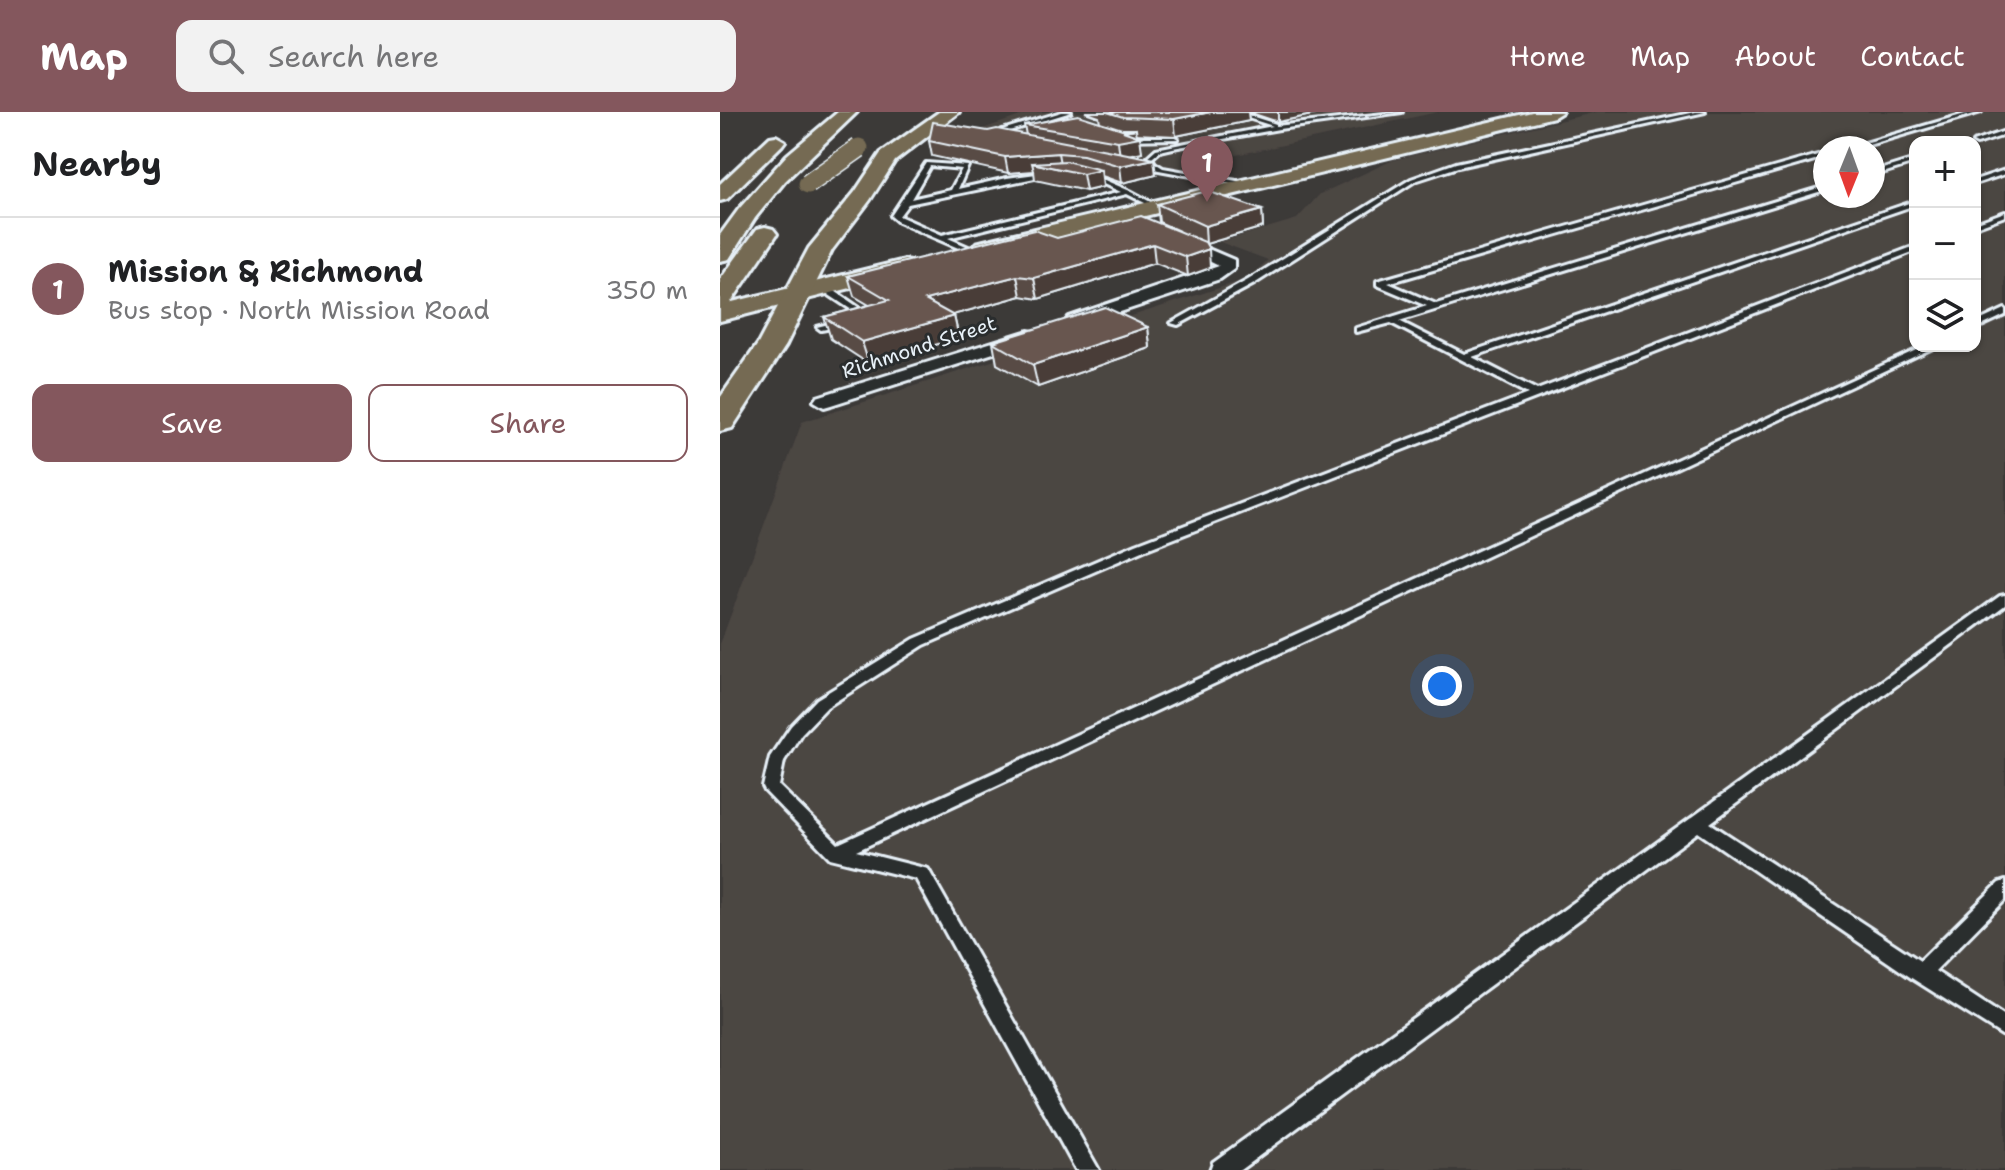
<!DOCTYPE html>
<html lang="en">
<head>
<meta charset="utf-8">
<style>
  :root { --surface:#fff; --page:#f2f2f2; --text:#202124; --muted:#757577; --line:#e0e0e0; --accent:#84575d }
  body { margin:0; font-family:"Shantell Sans",sans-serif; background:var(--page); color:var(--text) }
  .controls { position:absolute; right:24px; top:24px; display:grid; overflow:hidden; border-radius:16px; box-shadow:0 2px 6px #0004 }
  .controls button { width:72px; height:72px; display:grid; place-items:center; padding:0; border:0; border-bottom:2px solid var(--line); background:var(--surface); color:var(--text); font:40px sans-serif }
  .compass { position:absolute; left:1093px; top:24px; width:72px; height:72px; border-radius:50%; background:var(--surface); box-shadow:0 2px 6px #0004; rotate:181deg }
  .you { position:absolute; left:722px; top:574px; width:28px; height:28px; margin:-20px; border:6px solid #fff; border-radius:50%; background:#1a73e8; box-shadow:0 0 0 12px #1a73e833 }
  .badge { display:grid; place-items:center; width:52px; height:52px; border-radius:50%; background:var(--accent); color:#fff; font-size:26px; font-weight:700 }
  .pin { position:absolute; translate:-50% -66px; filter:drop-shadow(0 2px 4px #0008) }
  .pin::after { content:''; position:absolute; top:42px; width:28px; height:24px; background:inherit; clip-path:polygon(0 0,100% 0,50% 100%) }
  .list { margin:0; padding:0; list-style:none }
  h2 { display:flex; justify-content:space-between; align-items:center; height:104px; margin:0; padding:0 32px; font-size:34px }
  h2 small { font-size:26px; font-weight:400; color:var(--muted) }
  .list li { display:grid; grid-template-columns:52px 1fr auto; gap:24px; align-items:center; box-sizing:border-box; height:144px; padding:0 32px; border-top:2px solid var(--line) }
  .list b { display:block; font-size:30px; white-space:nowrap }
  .list p { margin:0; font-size:26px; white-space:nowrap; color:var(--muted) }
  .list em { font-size:26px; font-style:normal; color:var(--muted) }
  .actions { display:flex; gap:16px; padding:24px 32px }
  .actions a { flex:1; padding:18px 0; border:2px solid var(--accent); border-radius:16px; text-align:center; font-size:28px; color:var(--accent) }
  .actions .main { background:var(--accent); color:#fff }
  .icon { flex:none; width:44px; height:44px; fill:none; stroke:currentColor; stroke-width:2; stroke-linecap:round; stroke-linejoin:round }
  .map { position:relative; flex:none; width:1285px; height:1058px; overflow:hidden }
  header { display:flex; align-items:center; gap:48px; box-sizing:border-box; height:112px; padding:0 40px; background:var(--accent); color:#fff }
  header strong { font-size:38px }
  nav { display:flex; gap:44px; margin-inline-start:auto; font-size:28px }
  .search { width:560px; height:72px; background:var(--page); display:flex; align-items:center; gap:20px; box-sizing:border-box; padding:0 28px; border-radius:16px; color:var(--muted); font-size:30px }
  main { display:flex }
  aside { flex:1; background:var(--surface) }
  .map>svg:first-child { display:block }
  .built { fill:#4c4643; fill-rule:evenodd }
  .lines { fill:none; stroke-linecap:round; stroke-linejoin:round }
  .lane-casing { stroke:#e8f1f8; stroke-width:6 }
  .street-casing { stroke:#e8f1f8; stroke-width:6 }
  .primary-casing { stroke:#e8f1f8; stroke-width:6 }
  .highway-casing { stroke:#e8f1f8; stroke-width:6 }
  .lane { fill:#2a2d2e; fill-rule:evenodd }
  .street { fill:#2a2d2e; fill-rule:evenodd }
  .primary { fill:#746b52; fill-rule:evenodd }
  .highway { fill:#746b52; fill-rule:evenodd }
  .highway-bridge-casing { stroke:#e8f1f8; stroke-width:22; stroke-linecap:butt }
  .highway-bridge { stroke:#746b52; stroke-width:19 }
  .wall { fill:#594b44; stroke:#e8f1f8; stroke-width:2 }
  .shaded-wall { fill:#483d37; stroke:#e8f1f8; stroke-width:2 }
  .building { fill:#67574f; stroke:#e8f1f8; stroke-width:2 }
  .labels { text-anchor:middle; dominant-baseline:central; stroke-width:6; stroke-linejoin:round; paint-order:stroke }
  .far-street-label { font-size:20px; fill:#e8f1f8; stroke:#2a2d2e }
</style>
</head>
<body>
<header>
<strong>Map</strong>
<div class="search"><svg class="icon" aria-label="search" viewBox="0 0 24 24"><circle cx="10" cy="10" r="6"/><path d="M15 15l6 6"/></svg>Search here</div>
<nav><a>Home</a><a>Map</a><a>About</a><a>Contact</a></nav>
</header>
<main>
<aside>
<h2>Nearby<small></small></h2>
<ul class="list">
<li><span class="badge">1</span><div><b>Mission &amp; Richmond</b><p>Bus stop · North Mission Road</p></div><em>350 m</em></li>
</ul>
<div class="actions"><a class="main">Save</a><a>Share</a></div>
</aside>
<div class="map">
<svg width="1285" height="1058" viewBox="0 0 1285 1058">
  <rect width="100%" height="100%" fill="#3c3a38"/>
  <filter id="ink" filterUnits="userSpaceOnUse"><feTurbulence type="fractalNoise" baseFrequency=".0125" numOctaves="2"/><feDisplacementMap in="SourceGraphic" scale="16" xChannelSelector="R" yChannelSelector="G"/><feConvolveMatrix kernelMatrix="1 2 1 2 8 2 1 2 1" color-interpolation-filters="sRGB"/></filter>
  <g filter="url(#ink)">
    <g class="built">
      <polygon points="312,0 718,0 464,54 515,63 486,69 242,24"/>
      <path d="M877 0H1285V1058H0V532L82 310 527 167 548 148 500 130 577 107 600 82 673 48ZM1195 30H1255V234H1195ZM1105 36H1153V84H1105Z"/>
    </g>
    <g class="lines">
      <defs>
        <g id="lane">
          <polygon points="342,0 351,0 286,20 280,25 283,30 279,30 274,25 282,18"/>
          <polygon points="509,0 518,0 556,12 556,14 682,0 559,17 453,36 440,39 432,46 435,51 443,56 528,71 526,74 417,54 420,52 431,54 426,46 436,37 553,14"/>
          <polygon points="975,0 985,0 738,55 695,69 534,172 458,213 451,211 528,168 691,67 736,51"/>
          <polygon points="1252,0 1261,0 1138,36 1128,36"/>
          <polygon points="1285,19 1285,23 1257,32 1253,30"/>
          <polygon points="404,25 455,25 458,27 402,28"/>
          <polygon points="1105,41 1105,45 668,171 716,192 1105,74 1105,78 679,209 744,242 1195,89 1195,93 752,245 817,278 1195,134 1195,139 424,438 204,533 107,595 81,622 64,649 59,674 118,732 1205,234 1217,234 136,739 208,757 379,1058 356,1058 196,767 110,746 45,679 43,675 50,645 71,614 97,587 194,527 416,432 808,282 671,211 636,220 636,216 707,194 657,173 657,169"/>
          <polygon points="1195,47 1195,51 1153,64 1153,60"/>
          <path d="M206 51 248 54 238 77 287 66 331 60 334 62 188 92 179 104 222 123 401 80 366 64 368 61 410 79 438 94 433 95 407 82 228 126 253 137V141H250L178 110 171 104ZM210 54 242 57 231 78 191 87Z"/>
          <polygon points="1285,58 1285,62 1255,72 1255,68"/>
          <polygon points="1285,100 1285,104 1255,115 1255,111"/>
          <polygon points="100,173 106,173 151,204 148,207 142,207 141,204 100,177"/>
          <polygon points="1285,197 1285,203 1255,217 1255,211"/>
          <polygon points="125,208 129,211 128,213 101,218 97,215"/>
          <polygon points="1285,483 1285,493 990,711 1200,849 1279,771 1285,769 1285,788 1215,859 1285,905 1285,925 1193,867 978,720 520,1058 490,1058 493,1050 1280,484"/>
        </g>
        <g id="street">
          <polygon points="453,122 514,148 514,157 500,167 361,213 349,213 346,209 349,205 499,154 448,129 446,126"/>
          <polygon points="308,219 314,220 317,224 314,228 111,293 104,295 94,289 97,285"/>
        </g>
        <g id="primary">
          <polygon points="812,0 842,0 834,5 264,143 256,141 252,136 256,131 264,129"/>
          <polygon points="185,148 194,150 197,155 194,160 0,209 0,193"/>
        </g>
        <g id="highway">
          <polygon points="118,0 137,0 65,69 35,106 9,147 0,149 0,123 19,97 67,43"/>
          <polygon points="219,0 239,0 175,49 150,88 112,138 66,233 12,316 0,319 0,286 38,232 89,136 135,80 161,41"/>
          <polygon points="56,24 65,29 62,33 7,87 0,89 0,72 50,25"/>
          <polygon points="45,115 53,117 57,122 9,193 0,195 0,168 37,117"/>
        </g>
      </defs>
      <use href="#lane" class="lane-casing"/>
      <use href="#street" class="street-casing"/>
      <use href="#primary" class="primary-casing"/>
      <use href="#highway" class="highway-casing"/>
      <use href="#lane" class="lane"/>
      <use href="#street" class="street"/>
      <use href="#primary" class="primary"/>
      <use href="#highway" class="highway"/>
      <defs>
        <polyline id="highway-bridge" points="88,72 139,36"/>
      </defs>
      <use href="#highway-bridge" class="highway-bridge-casing"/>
      <use href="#highway-bridge" class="highway-bridge"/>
    </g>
    <g class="wall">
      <polygon points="365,0 606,0 558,10 528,0 529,9 456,24 417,22 422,40 411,42 436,63 402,71 382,64 383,75 366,79 315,68 314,59 288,61 212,44 209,29 268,19 306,23 304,13 380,10 379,5"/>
      <polygon points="437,92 542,98 543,115 486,132 490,156 468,164 435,151 318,187 301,184 232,203 234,204 239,226 149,252 111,227 104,205 149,193 134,184 128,164 337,126 459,119 439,110"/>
      <polygon points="428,215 430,236 318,275 277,252 273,230"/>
    </g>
    <g class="shaded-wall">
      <polygon points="491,0 528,0 529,9 456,24 454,7"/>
      <polygon points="558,0 606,0 558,10"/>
      <polygon points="416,17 417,25 420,25 422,40 400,45 398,29 403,19"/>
      <polygon points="338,41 341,57 312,51 314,59 288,61 285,45"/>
      <polygon points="434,47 436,63 402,71 400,54"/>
      <polygon points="381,58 383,75 366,79 363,62"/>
      <polygon points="542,98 543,115 486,132 485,114"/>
      <polygon points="433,132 435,151 318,187 314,166"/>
      <polygon points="489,137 490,156 468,164 466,145"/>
      <polygon points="297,164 301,184 211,209 205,188"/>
      <polygon points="234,204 239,226 149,252 142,230"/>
      <polygon points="428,215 430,236 318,275 313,253"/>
    </g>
    <g class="building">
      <polygon points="387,0 491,0 454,7 403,5"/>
      <polygon points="358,3 402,17 416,17 403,19 420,25 398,29 304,13"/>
      <polygon points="213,10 268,19 277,17 434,47 400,54 363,43 338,41 285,45 209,29"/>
      <polygon points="346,49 381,58 363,62 312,51"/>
      <polygon points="487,79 542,98 485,114 437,92"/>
      <polygon points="421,104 485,130 489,137 466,145 433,132 314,166 297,164 205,188 234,204 142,230 104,205 169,188 128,164 314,118 337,126"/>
      <polygon points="385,195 428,215 313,253 273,230"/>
    </g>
  </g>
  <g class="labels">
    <g class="far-street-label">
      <text transform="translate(199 235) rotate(-18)">Richmond Street</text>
    </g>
  </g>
</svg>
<div class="controls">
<button>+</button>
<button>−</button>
<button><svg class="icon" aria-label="layers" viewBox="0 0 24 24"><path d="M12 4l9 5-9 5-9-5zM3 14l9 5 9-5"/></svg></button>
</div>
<svg class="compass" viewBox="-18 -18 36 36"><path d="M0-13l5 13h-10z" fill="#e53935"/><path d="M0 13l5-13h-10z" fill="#757577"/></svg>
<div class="you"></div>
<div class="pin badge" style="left:487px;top:90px">1</div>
</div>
</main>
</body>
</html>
